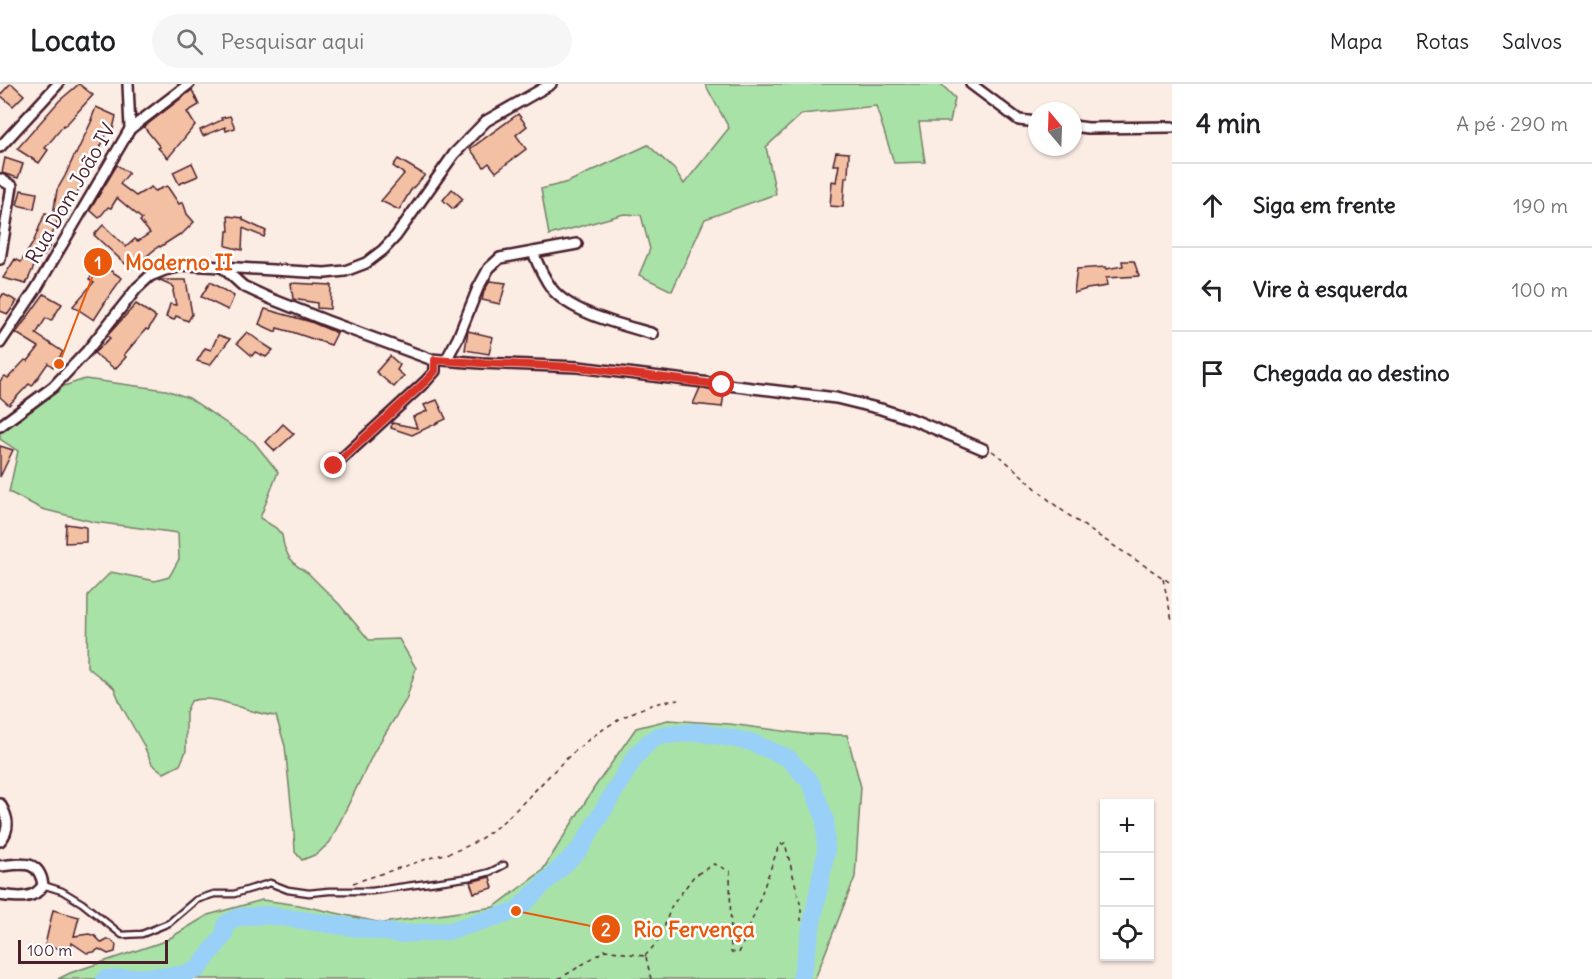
<!DOCTYPE html>
<html lang="pt">
<head>
<meta charset="utf-8">
<style>
  :root { --surface:#fff; --page:#f6f6f6; --text:#202124; --muted:#757577; --line:#e0e0e0 }
  body { margin:0; font-family:Delius,sans-serif; background:var(--page); color:var(--text) }
  .controls { position:absolute; right:18px; bottom:18px; display:grid; overflow:hidden; border-radius:0px; box-shadow:0 2px 4px #0004 }
  .controls button { width:54px; height:54px; display:grid; place-items:center; padding:0; border:0; border-bottom:2px solid var(--line); background:var(--surface); color:var(--text); font:30px sans-serif }
  .compass { position:absolute; left:1028px; top:18px; width:54px; height:54px; border-radius:50%; background:var(--surface); box-shadow:0 2px 4px #0004; rotate:341deg }
  .scale { position:absolute; left:18px; bottom:15px; width:150px; box-sizing:border-box; padding-left:6px; border:3px solid #4a1f2b; border-top:0; font-size:16px; line-height:21px; white-space:nowrap; color:#4a1f2b; -webkit-text-stroke:4px #fff; paint-order:stroke }
  .stop { position:absolute; width:18px; height:18px; margin:-14px; border:4px solid #d93025; border-radius:50%; background:#fff }
  .stop.end { background:#d93025; border-color:#fff; box-shadow:0 2px 6px #0008 }
  .list { margin:0; padding:0; list-style:none }
  h2 { display:flex; justify-content:space-between; align-items:center; height:78px; margin:0; padding:0 24px; font-size:26px }
  h2 small { font-size:20px; font-weight:400; color:var(--muted) }
  .list li { display:grid; grid-template-columns:39px 1fr auto; gap:18px; align-items:center; box-sizing:border-box; height:84px; padding:0 24px; border-top:2px solid var(--line) }
  .list b { display:block; font-size:22px; white-space:nowrap }
  .list em { font-size:20px; font-style:normal; color:var(--muted) }
  .icon { flex:none; width:33px; height:33px; fill:none; stroke:currentColor; stroke-width:2; stroke-linecap:round; stroke-linejoin:round }
  .map { position:relative; flex:none; width:1172px; height:895px; overflow:hidden }
  header { display:flex; align-items:center; gap:36px; box-sizing:border-box; height:84px; padding:0 30px; background:var(--surface); border-bottom:2px solid var(--line) }
  header strong { font-size:28px }
  nav { display:flex; gap:33px; margin-inline-start:auto; font-size:21px }
  .search { width:420px; height:54px; background:var(--page); display:flex; align-items:center; gap:15px; box-sizing:border-box; padding:0 21px; border-radius:33px; color:var(--muted); font-size:22px }
  main { display:flex }
  aside { flex:1; background:var(--surface) }
  .map>svg:first-child { display:block }
  .green { fill:#a8e2a7; stroke:#798069; stroke-width:1.5 }
  .lines { fill:none; stroke-linecap:round; stroke-linejoin:round }
  .river { stroke:#99d0f8; stroke-width:18 }
  .building { fill:#f3c0a4; stroke:#4a1f2b; stroke-width:1.5 }
  .lane-casing { stroke:#4a1f2b; stroke-width:9 }
  .street-casing { stroke:#4a1f2b; stroke-width:14 }
  .path { stroke:#4a1f2b; stroke-width:1.5; stroke-dasharray:4.5 4.5; stroke-linecap:butt }
  .lane { stroke:#fff; stroke-width:4.5 }
  .street { stroke:#fff; stroke-width:9 }
  .route { stroke:#d93025; stroke-width:8 }
  .labels { text-anchor:middle; dominant-baseline:central; stroke-width:5; stroke-linejoin:round; paint-order:stroke }
  .street-label { font-size:20px; fill:#4a1f2b; stroke:#fff }
  .leader { fill:none; stroke:#e8590c; stroke-width:2 }
  .callout-dot { fill:#e8590c; stroke:#fff; stroke-width:2 }
  .mark-label { font-size:18px; text-anchor:middle; font-weight:bold; fill:#fff }
  .callout-label { font-size:21px; text-anchor:middle; font-weight:bold; fill:#e8590c; stroke:#fff; stroke-width:5; stroke-linejoin:round; paint-order:stroke }
</style>
</head>
<body>
<header>
<strong>Locato</strong>
<div class="search"><svg class="icon" aria-label="search" viewBox="0 0 24 24"><circle cx="10" cy="10" r="6"/><path d="M15 15l6 6"/></svg>Pesquisar aqui</div>
<nav><a>Mapa</a><a>Rotas</a><a>Salvos</a></nav>
</header>
<main>
<div class="map">
<svg width="1172" height="895" viewBox="0 0 1172 895">
  <rect width="100%" height="100%" fill="#fbece4"/>
  <filter id="ink" filterUnits="userSpaceOnUse"><feTurbulence type="fractalNoise" baseFrequency=".0167" numOctaves="2"/><feDisplacementMap in="SourceGraphic" scale="12" xChannelSelector="R" yChannelSelector="G"/><feConvolveMatrix kernelMatrix="1 2 1 2 8 2 1 2 1" color-interpolation-filters="sRGB"/></filter>
  <g filter="url(#ink)">
    <g class="green">
      <polygon points="705,0 941,0 955,14 950,38 919,38 925,78 894,79 876,22 802,30 766,63 776,110 705,135 672,207 639,191 650,165 641,131 624,130 549,151 541,105 568,98 648,61 675,86 684,100 729,44"/>
      <path d="M85 295 166 306 189 314 254 358 278 388 260 434 276 444 282 451 284 462 289 473 297 482 308 489 339 520 369 556 399 555 416 584 406 616 375 666 330 758 317 770 302 776 295 768 294 749 285 662 276 632C249 631 217 608 191 617L186 628V667L180 681 164 689 152 680 143 660 122 623 114 604 87 583 88 511 111 488 155 497 169 493 179 475 178 449 94 438 42 425 9 408 18 367 0 355V348L64 302Z"/>
      <polygon points="668,636 730,640 805,650 847,651 861,703 855,793 815,895 58,895 70,889 165,857 208,831 262,816 299,821 382,839 494,823 542,787 594,704 636,644"/>
    </g>
    <g class="lines">
      <polyline class="river" points="105,895 182,891 198,885 224,851 226,840 239,833 266,831 400,850 449,847 516,827 580,765 635,673 648,659 658,652 697,648 751,658 788,674 811,699 825,735 826,768 801,895"/>
    </g>
    <g class="building">
      <polygon points="10,0 12,0 24,11 13,22 0,11"/>
      <polygon points="79,0 93,11 65,42 64,41 45,64 48,66 39,79 17,65 59,17"/>
      <polygon points="192,6 199,21 187,28 195,41 168,74 158,64 160,63 144,43"/>
      <polygon points="96,23 116,32 113,45 110,43 99,66 96,65 88,92 86,91 75,114 74,113 69,127 62,125 52,151 49,163 44,172 39,171 26,200 3,194 15,175 21,178 33,159 45,129 53,131 57,106 65,92 75,70 76,70 92,36 91,36"/>
      <polygon points="518,30 527,42 516,51 526,65 496,88 489,79 484,83 470,65"/>
      <polygon points="230,32 235,44 226,47 225,43 203,52 200,46 222,36 221,34"/>
      <polygon points="836,68 849,69 848,93 845,93 843,123 830,122 832,97 836,98 839,81 833,81"/>
      <polygon points="5,74 23,80 18,94 2,89"/>
      <polygon points="398,75 425,91 411,106 399,126 381,117 404,90 393,82"/>
      <polygon points="192,79 198,92 179,100 173,88"/>
      <polygon points="117,81 129,89 120,100 136,112 151,103 155,107 167,102 179,120 183,118 187,130 194,138 181,151 180,150 160,163 159,162 131,185 94,151 103,141 126,163 135,155 138,157 150,149 140,137 142,135 117,114 111,124 108,123 99,134 90,126"/>
      <polygon points="452,105 463,115 453,125 443,116"/>
      <polygon points="21,106 37,109 34,125 17,121"/>
      <polygon points="228,132 243,134 243,136 266,147 264,153 243,144 242,166 226,162 227,147 229,147"/>
      <polygon points="1122,177 1134,177 1139,192 1106,194 1107,202 1087,205 1074,209 1077,185 1106,183 1106,185 1123,182"/>
      <polygon points="100,180 122,194 104,219 105,219 94,236 73,222 94,198 89,195"/>
      <polygon points="158,196 186,196 192,230 188,237 176,232 174,236 166,233 170,220 176,221 173,207 174,203"/>
      <polygon points="490,197 506,199 500,220 482,216 484,207"/>
      <polygon points="210,198 234,212 228,226 201,213"/>
      <polygon points="291,199 331,201 330,225 317,224 317,219 293,215"/>
      <polygon points="3,210 17,217 8,230 0,227 0,215"/>
      <polygon points="44,210 62,220 51,237 46,234 36,250 63,268 53,283 48,279 32,302 29,300 9,321 0,313 0,297 5,292 8,294 25,276 28,277 39,263 16,249"/>
      <polygon points="136,220 156,233 148,246 146,245 124,271 126,273 115,285 94,269 110,254 107,252"/>
      <polygon points="265,225 311,238 337,249 331,261 292,248 277,244 276,248 259,240"/>
      <polygon points="468,247 493,253 489,270 465,266"/>
      <polygon points="247,248 262,259 273,266 266,273 255,268 252,272 237,259"/>
      <polygon points="218,251 230,255 210,281 197,277 205,264 211,266"/>
      <polygon points="390,272 400,281 397,286 404,292 394,303 376,288"/>
      <polygon points="700,304 724,310 722,323 693,320"/>
      <polygon points="437,316 446,335 412,351 391,344 392,339 417,344 413,333 427,327 424,321"/>
      <polygon points="283,340 294,350 275,367 266,358"/>
      <polygon points="0,362 13,366 0,393"/>
      <polygon points="66,440 86,443 86,458 65,459"/>
      <polygon points="490,793 493,804 474,809 470,798"/>
      <polygon points="53,826 79,833 74,852 89,850 95,852 102,859 107,856 111,856 116,861 115,868 108,870 99,865 94,868 87,869 72,859 70,867 45,861"/>
    </g>
    <g class="lines">
      <defs>
        <polyline id="lane" points="43,801 62,807 82,819 122,851 142,850 169,839 196,816 214,810 234,810 270,799 288,806 309,809 329,807 372,807 471,793 490,788 504,781"/>
        <g id="street">
          <polyline points="971,0 1019,36 1037,38"/>
          <polyline points="1073,42 1088,44 1172,43"/>
          <polyline points="130,45 189,0"/>
          <polyline points="0,63 58,0"/>
          <polyline points="0,95 12,102 0,175"/>
          <path d="M533 168C538 181 544 194 552 205 572 230 624 241 653 250"/>
          <polyline points="221,182 243,202 269,214 327,237 430,275 481,279 578,283 836,314 881,325 914,336 983,365"/>
          <polyline points="0,259 36,205 130,45 128,0"/>
          <polyline points="446,276 458,254 478,204 489,184 500,174 577,160"/>
          <polyline points="0,342 53,303 87,267 137,204 150,192 165,186 187,181 325,189 345,187 366,179 383,166 396,152 454,70 486,37 551,0"/>
          <polyline points="334,382 426,297 435,287 435,276"/>
          <path d="M0 720C8 733 11 745 0 757"/>
          <path d="M0 782C20 780 39 774 43 801 34 817 15 813 0 811"/>
        </g>
      </defs>
      <use href="#lane" class="lane-casing"/>
      <use href="#street" class="street-casing"/>
      <g class="path">
        <path d="M992 367C1018 385 1038 409 1063 427 1098 453 1136 475 1172 500"/>
        <polyline points="1163,495 1172,536"/>
        <path d="M353 799 436 772C498 762 534 700 580 663 599 646 630 627 655 620 662 618 670 617 678 616"/>
        <polyline points="645,872 660,855 671,823 694,792 714,780 730,787 731,868 739,869 754,831 779,761 785,759 801,823 801,837"/>
        <polyline points="646,873 651,895"/>
        <polyline points="558,895 569,889 605,866 644,872"/>
      </g>
      <use href="#lane" class="lane"/>
      <use href="#street" class="street"/>
    </g>
  </g>
  <g class="lines" filter="url(#ink)">
    <polyline class="route" points="334,382 426,297 435,287 435,276 481,279 578,283 722,301"/>
  </g>
  <g class="labels">
    <g class="street-label">
      <text transform="translate(70 109) rotate(-60)">Rua Dom João IV</text>
    </g>
  </g>
  <path class="leader" d="M59 280L98 178M516 827L606 845"/>
  <g class="callout-dot">
    <circle cx="59" cy="280" r="6"/>
    <circle cx="516" cy="827" r="6"/>
    <circle cx="98" cy="178" r="15"/>
    <circle cx="606" cy="845" r="15"/>
  </g>
  <g class="mark-label">
    <text x="98" y="185">1</text>
    <text x="606" y="852">2</text>
  </g>
  <g class="callout-label">
    <text x="179" y="186">Moderno II</text>
    <text x="694" y="853">Rio Fervença</text>
  </g>
</svg>
<div class="controls">
<button>+</button>
<button>−</button>
<button><svg class="icon" aria-label="locate" viewBox="0 0 24 24"><circle cx="12" cy="12" r="6"/><path d="M12 2v4M12 18v4M2 12h4M18 12h4"/></svg></button>
</div>
<svg class="compass" viewBox="-18 -18 36 36"><path d="M0-13l5 13h-10z" fill="#e53935"/><path d="M0 13l5-13h-10z" fill="#757577"/></svg>
<div class="scale">100 m</div>
<div class="stop" style="left:722px;top:301px"></div>
<div class="stop end" style="left:334px;top:382px"></div>
</div>
<aside>
<h2>4 min<small>A pé · 290 m</small></h2>
<ul class="list">
<li><svg class="icon" aria-label="ahead" viewBox="0 0 24 24"><path d="M12 20V5M6 11l6-6 6 6"/></svg><div><b>Siga em frente</b></div><em>190 m</em></li>
<li><svg class="icon" aria-label="left" viewBox="0 0 24 24"><path d="M17 20v-9H6M10 6l-5 5 5 5"/></svg><div><b>Vire à esquerda</b></div><em>100 m</em></li>
<li><svg class="icon" aria-label="arrive" viewBox="0 0 24 24"><path d="M6 21V4h12l-3 4 3 4H6"/></svg><div><b>Chegada ao destino</b></div></li>
</ul>
</aside>
</main>
</body>
</html>
